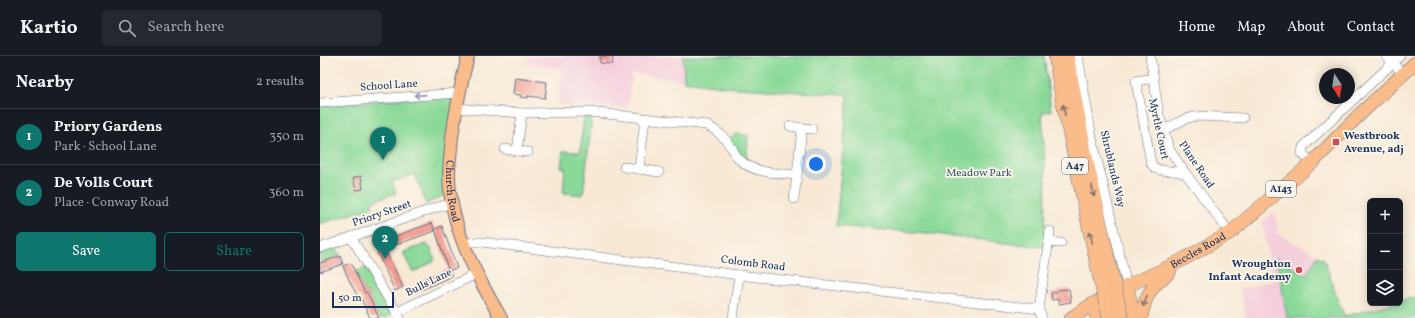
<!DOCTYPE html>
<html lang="en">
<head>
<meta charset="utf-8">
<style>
  :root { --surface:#171b24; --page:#242831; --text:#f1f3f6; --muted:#9ea1a6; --line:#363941; --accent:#0f766e }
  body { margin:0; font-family:Vollkorn,serif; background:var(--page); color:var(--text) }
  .controls { position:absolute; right:12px; bottom:12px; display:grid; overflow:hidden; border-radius:6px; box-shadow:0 2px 10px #0003 }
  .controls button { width:36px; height:36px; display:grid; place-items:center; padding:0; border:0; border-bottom:1px solid var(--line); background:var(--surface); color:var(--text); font:20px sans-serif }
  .compass { position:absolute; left:999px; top:12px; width:36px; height:36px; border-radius:50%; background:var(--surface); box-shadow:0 2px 10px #0003; rotate:168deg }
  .scale { position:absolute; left:12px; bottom:10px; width:62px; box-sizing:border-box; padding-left:4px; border:2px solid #1b2f5e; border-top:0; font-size:11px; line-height:14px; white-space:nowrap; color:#1b2f5e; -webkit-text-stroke:3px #fbf7ec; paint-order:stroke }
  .you { position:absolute; left:496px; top:108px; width:14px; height:14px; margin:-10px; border:3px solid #fff; border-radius:50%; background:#1a73e8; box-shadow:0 0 0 6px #1a73e833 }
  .badge { display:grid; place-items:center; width:26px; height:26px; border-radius:50%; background:var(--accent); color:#fff; font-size:13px; font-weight:700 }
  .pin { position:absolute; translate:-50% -33px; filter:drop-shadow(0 1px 2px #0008) }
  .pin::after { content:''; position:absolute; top:21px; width:14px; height:12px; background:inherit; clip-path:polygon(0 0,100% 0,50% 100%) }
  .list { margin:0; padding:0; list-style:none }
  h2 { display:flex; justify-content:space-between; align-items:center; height:52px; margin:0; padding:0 16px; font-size:17px }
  h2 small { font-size:13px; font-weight:400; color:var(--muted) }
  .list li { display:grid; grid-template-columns:26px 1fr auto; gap:12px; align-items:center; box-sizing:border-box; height:56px; padding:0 16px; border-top:1px solid var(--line) }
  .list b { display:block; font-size:15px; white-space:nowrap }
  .list p { margin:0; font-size:13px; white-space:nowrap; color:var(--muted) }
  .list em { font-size:13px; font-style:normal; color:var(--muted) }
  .actions { display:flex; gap:8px; padding:12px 16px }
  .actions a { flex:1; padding:9px 0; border:1px solid var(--accent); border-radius:6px; text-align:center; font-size:14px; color:var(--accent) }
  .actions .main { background:var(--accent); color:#fff }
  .icon { flex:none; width:22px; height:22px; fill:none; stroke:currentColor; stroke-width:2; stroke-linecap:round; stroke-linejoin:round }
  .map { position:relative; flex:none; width:1095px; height:262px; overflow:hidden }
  header { display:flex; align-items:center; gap:24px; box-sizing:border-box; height:56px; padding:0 20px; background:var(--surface); border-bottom:1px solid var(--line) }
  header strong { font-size:19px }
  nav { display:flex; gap:22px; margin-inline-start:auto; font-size:14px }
  .search { width:280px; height:36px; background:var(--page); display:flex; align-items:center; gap:10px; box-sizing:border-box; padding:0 14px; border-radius:6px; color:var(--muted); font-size:15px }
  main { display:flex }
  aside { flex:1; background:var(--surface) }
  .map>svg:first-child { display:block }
  .built { fill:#f5cfdc }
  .green { fill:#8ad998; stroke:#52847b }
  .building { fill:#f19b91 }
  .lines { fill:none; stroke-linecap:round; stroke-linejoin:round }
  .minor-casing { stroke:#687088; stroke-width:10 }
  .major-casing { stroke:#687088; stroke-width:14 }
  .highway-casing { stroke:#687088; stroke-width:14 }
  .minor { stroke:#fff; stroke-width:9 }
  .major { stroke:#f9bc8a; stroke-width:12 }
  .highway { stroke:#f9bc8a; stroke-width:13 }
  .highway-bridge-casing { stroke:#687088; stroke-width:14; stroke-linecap:butt }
  .highway-bridge { stroke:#f9bc8a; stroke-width:13 }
  .oneway { stroke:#8d97ae }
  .oneway2 { stroke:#7f6e72 }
  .poi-dot { fill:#d1495b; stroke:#fbf7ec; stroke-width:1.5 }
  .labels { text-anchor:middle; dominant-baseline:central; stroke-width:3.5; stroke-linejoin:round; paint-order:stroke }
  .shield { fill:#fbf7ec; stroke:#5e6b89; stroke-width:1 }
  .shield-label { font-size:10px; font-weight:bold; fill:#1b2f5e }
  .street-label { font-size:11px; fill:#1b2f5e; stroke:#fbf7ec }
  .poi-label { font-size:11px; font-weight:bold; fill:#1b2f5e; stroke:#fbf7ec; text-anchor:start }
  .park-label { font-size:11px; fill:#375a6c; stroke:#fbf7ec }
</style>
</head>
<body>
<header>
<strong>Kartio</strong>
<div class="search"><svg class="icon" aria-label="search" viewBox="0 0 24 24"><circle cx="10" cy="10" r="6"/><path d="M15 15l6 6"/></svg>Search here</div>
<nav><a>Home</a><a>Map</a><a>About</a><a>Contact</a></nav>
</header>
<main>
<aside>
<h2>Nearby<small>2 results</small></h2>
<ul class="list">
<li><span class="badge">1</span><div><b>Priory Gardens</b><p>Park · School Lane</p></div><em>350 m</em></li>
<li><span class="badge">2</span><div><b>De Volls Court</b><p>Place · Conway Road</p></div><em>360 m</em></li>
</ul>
<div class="actions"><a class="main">Save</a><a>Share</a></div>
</aside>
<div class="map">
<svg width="1095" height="262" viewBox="0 0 1095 262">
  <rect width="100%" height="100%" fill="#fbf7ec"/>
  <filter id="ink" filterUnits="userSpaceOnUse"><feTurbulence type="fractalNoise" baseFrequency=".025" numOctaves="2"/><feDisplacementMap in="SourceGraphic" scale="8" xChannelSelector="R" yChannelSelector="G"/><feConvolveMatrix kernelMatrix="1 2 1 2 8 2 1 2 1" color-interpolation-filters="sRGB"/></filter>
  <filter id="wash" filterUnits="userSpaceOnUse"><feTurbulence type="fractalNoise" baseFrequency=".012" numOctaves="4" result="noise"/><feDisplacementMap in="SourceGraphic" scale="16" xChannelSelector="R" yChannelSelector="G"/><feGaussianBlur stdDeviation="0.9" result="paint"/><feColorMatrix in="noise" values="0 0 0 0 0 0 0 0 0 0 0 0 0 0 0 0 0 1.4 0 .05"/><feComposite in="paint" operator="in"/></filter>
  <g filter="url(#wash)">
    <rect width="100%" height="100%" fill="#f8e9d5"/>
    <g class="built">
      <polygon points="209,0 363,0 364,25 312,17 307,53 277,50 238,49 242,13 206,7"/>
      <polygon points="954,156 959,178 1004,203 1020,251 1025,260 1074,247 1080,247 1080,245 1095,241 1095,262 926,262 920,233 953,225 943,169 941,167"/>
    </g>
    <g class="green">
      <polygon points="363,0 724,0 731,55 722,57 726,127 725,191 686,187 607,177 516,170 528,39 417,32 364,25"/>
      <polygon points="134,39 125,139 106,148 95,118 72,126 76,137 51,146 53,151 0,168 0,49"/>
      <polygon points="264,61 272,62 263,139 243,137 245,112 241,111 243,95 260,96"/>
      <polygon points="416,78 428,79 427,106 421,102 409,83"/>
      <path d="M106 188C111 191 115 200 114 205L96 215H92L84 199V196Z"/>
      <polygon points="16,190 20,200 0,207 0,196"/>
      <polygon points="998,200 1004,203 1020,251 1025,260 1074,247 1080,247 1080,245 1095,241 1095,262 967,262 957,202 986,219"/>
      <polygon points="46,211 71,259 67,262 59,262 47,236 45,237 35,216"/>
    </g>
    <g id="blocks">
      <g class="building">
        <polygon points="280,0 293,0 292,8 280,7"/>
        <polygon points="195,22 227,26 225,42 208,40 208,42 200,41 201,39 193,38"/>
        <polygon points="41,120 43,133 36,134 33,122"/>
        <polygon points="112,167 115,175 64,193 61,185"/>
        <polygon points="122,170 137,212 130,214 132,220 101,234 98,226 128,213 115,173"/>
        <polygon points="65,193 83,231 75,235 57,196"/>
        <polygon points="20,200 23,208 0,216 0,207"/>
        <polygon points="31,207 45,237 47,236 59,262 50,262 40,240 38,241 30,226 23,210"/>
        <polygon points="749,233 751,246 739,248 738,243 732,244 731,237 737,236 737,234"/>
      </g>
    </g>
  </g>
  <g filter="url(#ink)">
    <use href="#blocks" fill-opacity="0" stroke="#687088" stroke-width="1"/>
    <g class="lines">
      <defs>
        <g id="minor">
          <polyline points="758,0 772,82 807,230"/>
          <polyline points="830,0 839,59 849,93 866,118 910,177"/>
          <polyline points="1066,0 1083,18"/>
          <path d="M834 22 816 25 831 107C837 119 853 112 866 118"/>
          <polyline points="0,47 139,37"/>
          <path d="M136 52 202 57 269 56 386 69C399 75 405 82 413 94 415 98 417 102 420 104 435 118 458 117 477 119L482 72 470 70"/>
          <polyline points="202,57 197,95 208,96"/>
          <polyline points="482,72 492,73"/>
          <polyline points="844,74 865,63 877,60 923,62"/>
          <polyline points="185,93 197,95"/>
          <polyline points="992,107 982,97 983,91 1080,0"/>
          <polyline points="304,111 319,113 325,63"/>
          <polyline points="319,113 339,116"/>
          <polyline points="474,143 477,119"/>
          <polyline points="31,181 80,262"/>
          <polyline points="729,186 741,187"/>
          <polyline points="144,188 152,186 162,186 419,219 719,253"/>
          <polyline points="0,192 118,151 133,147"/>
          <polyline points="77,256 152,220"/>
          <polyline points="413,262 419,219"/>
          <polyline points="722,262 719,253 730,175"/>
        </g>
        <g id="major">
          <path id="s1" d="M148 0C141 27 136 53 132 81 131 94 129 107 129 120 130 171 156 219 181 262"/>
        </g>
        <g id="highway">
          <polyline points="735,0 742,42 779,219"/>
          <polyline points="747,0 768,111 791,215"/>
          <polyline points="807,230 814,262"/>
          <polyline points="773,248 777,262"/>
          <path id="s2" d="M751 262 773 248 807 230 853 209 910 177 992 107 1039 59 1095 7"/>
          <path d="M821 262C824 247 827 236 839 225 843 221 847 220 850 215"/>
        </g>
      </defs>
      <use href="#minor" class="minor-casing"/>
      <use href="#major" class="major-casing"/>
      <use href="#highway" class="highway-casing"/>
      <use href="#minor" class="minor"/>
      <use href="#major" class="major"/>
      <use href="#highway" class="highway"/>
      <defs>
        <g id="highway-bridge">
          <polyline points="791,215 802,262"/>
          <polyline points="779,219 789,262"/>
        </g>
      </defs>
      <use href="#highway-bridge" class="highway-bridge-casing"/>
      <use href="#highway-bridge" class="highway-bridge"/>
    </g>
    <defs><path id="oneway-shaft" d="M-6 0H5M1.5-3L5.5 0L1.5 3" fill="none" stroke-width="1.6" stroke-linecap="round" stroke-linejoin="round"/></defs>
    <use class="oneway" href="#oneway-shaft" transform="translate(100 39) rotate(176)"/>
    <g class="oneway2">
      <use href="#oneway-shaft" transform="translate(744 54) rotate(-101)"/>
      <use href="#oneway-shaft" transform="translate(773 135) rotate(78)"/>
      <use href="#oneway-shaft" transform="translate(771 181) rotate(-102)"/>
      <use href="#oneway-shaft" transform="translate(825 245) rotate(110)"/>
    </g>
  </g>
  <g class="poi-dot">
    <rect x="1012" y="82" width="8" height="8" rx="2"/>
    <circle cx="979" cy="214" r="4"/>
  </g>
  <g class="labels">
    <g class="shield">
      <rect x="742" y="102" width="26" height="16" rx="3"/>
      <rect x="946" y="125" width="30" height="16" rx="3"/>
    </g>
    <g class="shield-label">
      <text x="755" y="110">A47</text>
      <text x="961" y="133">A143</text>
    </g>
    <g class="street-label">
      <text transform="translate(69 30) rotate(-4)">School Lane</text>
      <text transform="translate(838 73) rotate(78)">Myrtle Court</text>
      <text transform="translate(876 109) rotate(56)">Plane Road</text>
      <text transform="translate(792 113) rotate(77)">Shrublands Way</text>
      <text stroke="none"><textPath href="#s1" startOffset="137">Church Road</textPath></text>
      <text transform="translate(62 158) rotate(-19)">Priory Street</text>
      <text stroke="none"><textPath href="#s2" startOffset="144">Beccles Road</textPath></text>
      <text transform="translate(433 208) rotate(7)">Colomb Road</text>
      <text transform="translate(109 227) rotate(-26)">Bulls Lane</text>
    </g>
    <g class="poi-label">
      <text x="1024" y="80">Westbrook<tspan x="1024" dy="13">Avenue, adj</tspan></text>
      <text x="971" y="208" text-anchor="end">Wroughton<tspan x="971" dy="13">Infant Academy</tspan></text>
    </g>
    <g class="park-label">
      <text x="659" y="117">Meadow Park</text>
    </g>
  </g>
</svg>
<div class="controls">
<button>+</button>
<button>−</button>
<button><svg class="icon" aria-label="layers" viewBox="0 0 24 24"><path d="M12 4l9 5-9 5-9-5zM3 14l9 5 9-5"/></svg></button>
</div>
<svg class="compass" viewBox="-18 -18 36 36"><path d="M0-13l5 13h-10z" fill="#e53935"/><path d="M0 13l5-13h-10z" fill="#9ea1a6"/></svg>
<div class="scale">50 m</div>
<div class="you"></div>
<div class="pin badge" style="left:63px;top:104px">1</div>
<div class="pin badge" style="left:65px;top:203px">2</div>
</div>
</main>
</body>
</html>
